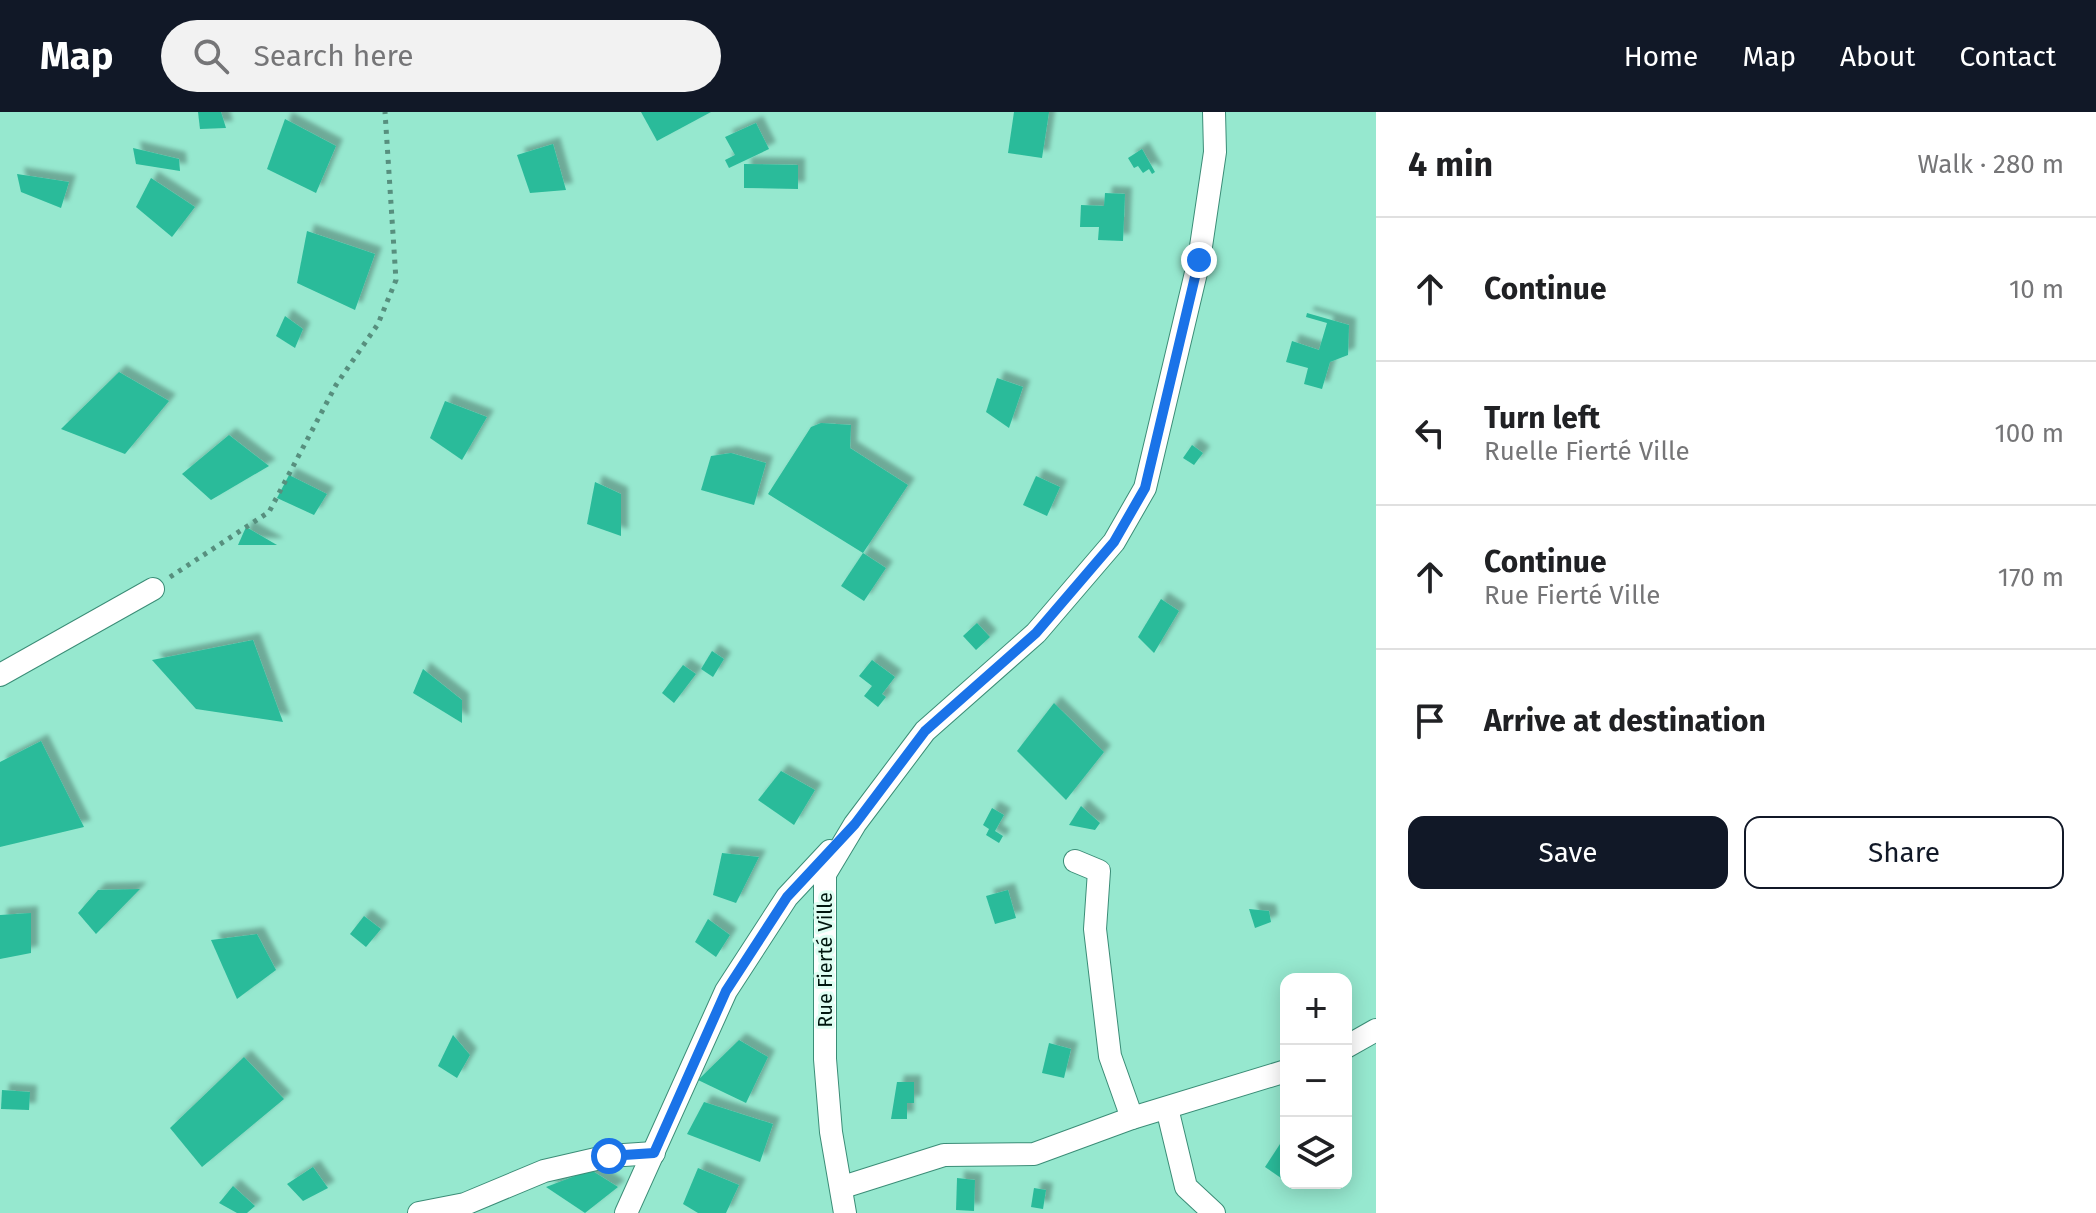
<!DOCTYPE html>
<html lang="en">
<head>
<meta charset="utf-8">
<style>
  :root { --surface:#fff; --page:#f2f2f2; --text:#202124; --muted:#757577; --line:#e0e0e0; --accent:#111827 }
  body { margin:0; font-family:"Fira Sans",sans-serif; background:var(--page); color:var(--text) }
  .controls { position:absolute; right:24px; bottom:24px; display:grid; overflow:hidden; border-radius:16px; box-shadow:0 4px 20px #0003 }
  .controls button { width:72px; height:72px; display:grid; place-items:center; padding:0; border:0; border-bottom:2px solid var(--line); background:var(--surface); color:var(--text); font:40px sans-serif }
  .stop { position:absolute; width:24px; height:24px; margin:-18px; border:6px solid #1a73e8; border-radius:50%; background:#fff }
  .stop.end { background:#1a73e8; border-color:#fff; box-shadow:0 2px 8px #0008 }
  .list { margin:0; padding:0; list-style:none }
  h2 { display:flex; justify-content:space-between; align-items:center; height:104px; margin:0; padding:0 32px; font-size:34px }
  h2 small { font-size:26px; font-weight:400; color:var(--muted) }
  .list li { display:grid; grid-template-columns:52px 1fr auto; gap:24px; align-items:center; box-sizing:border-box; height:144px; padding:0 32px; border-top:2px solid var(--line) }
  .list b { display:block; font-size:30px; white-space:nowrap }
  .list p { margin:0; font-size:26px; white-space:nowrap; color:var(--muted) }
  .list em { font-size:26px; font-style:normal; color:var(--muted) }
  .actions { display:flex; gap:16px; padding:24px 32px }
  .actions a { flex:1; padding:18px 0; border:2px solid var(--accent); border-radius:16px; text-align:center; font-size:28px; color:var(--accent) }
  .actions .main { background:var(--accent); color:#fff }
  .icon { flex:none; width:44px; height:44px; fill:none; stroke:currentColor; stroke-width:2; stroke-linecap:round; stroke-linejoin:round }
  .map { position:relative; flex:none; width:1376px; height:1101px; overflow:hidden }
  header { display:flex; align-items:center; gap:48px; box-sizing:border-box; height:112px; padding:0 40px; background:var(--accent); color:#fff }
  header strong { font-size:38px }
  nav { display:flex; gap:44px; margin-inline-start:auto; font-size:28px }
  .search { width:560px; height:72px; background:var(--page); display:flex; align-items:center; gap:20px; box-sizing:border-box; padding:0 28px; border-radius:44px; color:var(--muted); font-size:30px }
  main { display:flex }
  aside { flex:1; background:var(--surface) }
  .map>svg:first-child { display:block }
  .building { fill:#2abb9a; filter:url(#shadow) }
  .lines { fill:none; stroke-linecap:round; stroke-linejoin:round }
  .minor-casing { stroke:#3b8d77; stroke-width:24 }
  .path { stroke:#578f7e; stroke-width:5; stroke-dasharray:4 6; stroke-linecap:butt }
  .minor { stroke:#fff; stroke-width:22 }
  .route { stroke:#1a73e8; stroke-width:10 }
  .labels { text-anchor:middle; dominant-baseline:central; stroke-width:6; stroke-linejoin:round; paint-order:stroke }
  .street-label { font-size:20px; fill:#00160f; stroke:#dffef3 }
</style>
</head>
<body>
<header>
<strong>Map</strong>
<div class="search"><svg class="icon" aria-label="search" viewBox="0 0 24 24"><circle cx="10" cy="10" r="6"/><path d="M15 15l6 6"/></svg>Search here</div>
<nav><a>Home</a><a>Map</a><a>About</a><a>Contact</a></nav>
</header>
<main>
<div class="map">
<svg width="1376" height="1101" viewBox="0 0 1376 1101">
  <defs>
    <filter id="shadow"><feDropShadow dx="7" dy="-7" stdDeviation="2" flood-color="#0004"/></filter>
  </defs>
  <rect width="100%" height="100%" fill="#96e8cf"/>
  <g class="building">
    <polygon points="198,0 221,0 226,16 200,17"/>
    <polygon points="641,0 711,0 657,29"/>
    <polygon points="1014,0 1049,0 1042,46 1008,41"/>
    <polygon points="285,7 336,34 316,81 267,57"/>
    <polygon points="756,11 769,37 729,56 725,48 735,43 725,25"/>
    <polygon points="553,32 566,78 530,81 517,43"/>
    <polygon points="133,36 179,47 180,59 136,52"/>
    <polygon points="1142,37 1155,60 1152,62 1149,57 1143,61 1138,54 1134,56 1128,46"/>
    <polygon points="744,52 798,53 798,77 744,76"/>
    <polygon points="17,62 69,70 61,96 21,80"/>
    <polygon points="151,66 195,95 172,125 136,95"/>
    <polygon points="1105,81 1125,82 1123,129 1098,128 1099,115 1080,115 1081,93 1104,94"/>
    <polygon points="307,119 375,142 355,198 297,171"/>
    <polygon points="1307,201 1349,213 1348,243 1330,250 1322,277 1304,272 1308,256 1286,250 1292,229 1319,238 1327,211 1306,205"/>
    <polygon points="285,204 303,217 295,236 276,224"/>
    <polygon points="119,260 169,289 125,342 61,317"/>
    <polygon points="997,266 1023,275 1009,316 986,300"/>
    <polygon points="445,289 487,305 462,348 430,326"/>
    <polygon points="821,311 851,313 850,336 908,373 863,441 768,382 811,315"/>
    <polygon points="229,323 269,354 211,388 182,362"/>
    <polygon points="1192,333 1203,341 1194,353 1183,346"/>
    <polygon points="731,341 766,351 754,393 701,378 711,344"/>
    <polygon points="289,363 327,382 314,403 277,386"/>
    <polygon points="1036,364 1060,375 1047,404 1023,393"/>
    <polygon points="595,370 621,382 621,424 587,412"/>
    <polygon points="246,415 277,433 238,433"/>
    <polygon points="863,441 886,456 864,489 841,474"/>
    <polygon points="1161,487 1179,499 1154,541 1138,525"/>
    <polygon points="977,511 990,525 976,538 963,524"/>
    <polygon points="253,528 283,610 196,597 152,548"/>
    <polygon points="712,539 724,547 713,565 701,557"/>
    <polygon points="872,548 895,565 882,582 886,585 878,595 864,584 872,574 859,564"/>
    <polygon points="683,553 696,562 674,591 662,581"/>
    <polygon points="423,557 462,588 462,611 413,581"/>
    <polygon points="1054,591 1104,640 1066,688 1017,639"/>
    <polygon points="41,629 84,715 0,735 0,650"/>
    <polygon points="781,659 815,678 794,713 758,688"/>
    <polygon points="1081,694 1100,711 1095,718 1069,713"/>
    <polygon points="992,696 1004,703 995,719 1003,724 999,731 986,723 989,717 983,713"/>
    <polygon points="722,741 759,745 736,791 713,783"/>
    <polygon points="140,777 96,822 78,801 98,778"/>
    <polygon points="1008,778 1016,806 995,812 986,784"/>
    <polygon points="1249,797 1269,799 1271,810 1255,816"/>
    <polygon points="31,801 31,841 0,847 0,803"/>
    <polygon points="364,804 381,817 366,835 350,822"/>
    <polygon points="708,807 730,823 716,845 695,830"/>
    <polygon points="257,822 276,858 237,887 211,828"/>
    <polygon points="453,923 470,943 457,966 438,954"/>
    <polygon points="739,928 768,945 746,991 698,968"/>
    <polygon points="1049,931 1071,937 1064,966 1042,961"/>
    <polygon points="244,945 284,987 202,1055 170,1016"/>
    <polygon points="897,970 914,970 914,991 907,991 907,1007 891,1007"/>
    <polygon points="2,978 30,980 29,998 1,997"/>
    <polygon points="704,990 773,1012 760,1050 687,1022"/>
    <polygon points="1280,1032 1286,1036 1286,1059 1281,1066 1265,1055"/>
    <polygon points="313,1055 328,1076 303,1089 287,1072"/>
    <polygon points="698,1056 739,1073 726,1101 698,1101 683,1092"/>
    <polygon points="591,1058 618,1075 585,1101 546,1075"/>
    <polygon points="957,1066 975,1068 974,1099 956,1098"/>
    <polygon points="233,1074 255,1094 247,1101 237,1101 219,1091"/>
    <polygon points="1034,1076 1046,1078 1043,1097 1031,1095"/>
  </g>
  <g class="lines">
    <defs>
      <g id="minor">
        <polyline points="0,563 153,477"/>
        <polyline points="1075,749 1099,759 1095,817 1110,944 1132,1006"/>
        <polyline points="1346,935 1376,918"/>
        <polyline points="1167,996 1186,1075 1214,1101"/>
        <polyline points="843,1075 944,1043 1034,1042 1132,1006 1286,959"/>
        <polyline points="419,1101 465,1092 544,1059 609,1044 654,1041"/>
        <polyline points="626,1101 726,879 787,785 830,739"/>
        <polyline points="845,1101 831,1020 825,947 825,762 855,712 925,619 1036,521 1114,430 1145,376 1199,148 1215,40 1214,0"/>
      </g>
    </defs>
    <use href="#minor" class="minor-casing"/>
    <polyline class="path" points="170,465 269,400 336,273 378,212 396,168 385,0"/>
    <use href="#minor" class="minor"/>
  </g>
  <g class="lines">
    <polyline class="route" points="609,1044 654,1041 726,879 787,785 855,712 925,619 1036,521 1114,430 1145,376 1199,148"/>
  </g>
  <g class="labels">
    <g class="street-label">
      <text transform="translate(825 848) rotate(-90)">Rue Fierté Ville</text>
    </g>
  </g>
</svg>
<div class="controls">
<button>+</button>
<button>−</button>
<button><svg class="icon" aria-label="layers" viewBox="0 0 24 24"><path d="M12 4l9 5-9 5-9-5zM3 14l9 5 9-5"/></svg></button>
</div>
<div class="stop" style="left:609px;top:1044px"></div>
<div class="stop end" style="left:1199px;top:148px"></div>
</div>
<aside>
<h2>4 min<small>Walk · 280 m</small></h2>
<ul class="list">
<li><svg class="icon" aria-label="ahead" viewBox="0 0 24 24"><path d="M12 20V5M6 11l6-6 6 6"/></svg><div><b>Continue</b></div><em>10 m</em></li>
<li><svg class="icon" aria-label="left" viewBox="0 0 24 24"><path d="M17 20v-9H6M10 6l-5 5 5 5"/></svg><div><b>Turn left</b><p>Ruelle Fierté Ville</p></div><em>100 m</em></li>
<li><svg class="icon" aria-label="ahead" viewBox="0 0 24 24"><path d="M12 20V5M6 11l6-6 6 6"/></svg><div><b>Continue</b><p>Rue Fierté Ville</p></div><em>170 m</em></li>
<li><svg class="icon" aria-label="arrive" viewBox="0 0 24 24"><path d="M6 21V4h12l-3 4 3 4H6"/></svg><div><b>Arrive at destination</b></div></li>
</ul>
<div class="actions"><a class="main">Save</a><a>Share</a></div>
</aside>
</main>
</body>
</html>
